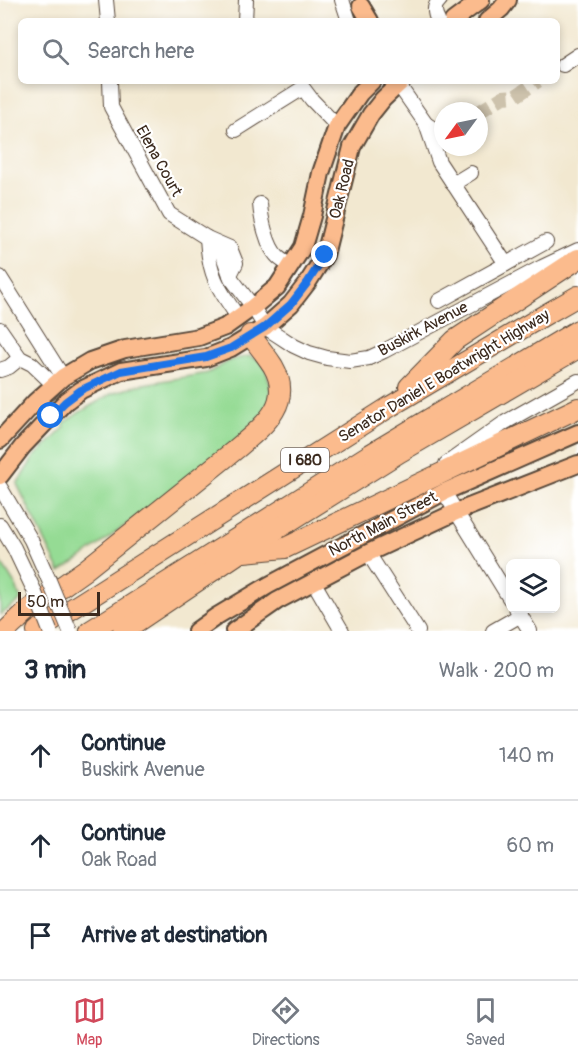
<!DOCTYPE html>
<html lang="en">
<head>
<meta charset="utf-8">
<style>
  :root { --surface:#fff; --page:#f2f2f3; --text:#1f2937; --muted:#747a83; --line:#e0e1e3; --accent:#d1495b }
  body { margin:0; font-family:Pangolin,sans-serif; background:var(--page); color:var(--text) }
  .controls { position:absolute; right:18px; bottom:18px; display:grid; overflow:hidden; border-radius:9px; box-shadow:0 3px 9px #0003 }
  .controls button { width:54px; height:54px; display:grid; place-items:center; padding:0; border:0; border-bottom:2px solid var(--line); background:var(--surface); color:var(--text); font:30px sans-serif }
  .compass { position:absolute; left:434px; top:102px; width:54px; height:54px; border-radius:50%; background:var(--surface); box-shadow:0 3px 9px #0003; rotate:237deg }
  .scale { position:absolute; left:18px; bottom:15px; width:82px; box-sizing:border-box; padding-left:6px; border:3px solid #3b2a1e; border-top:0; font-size:16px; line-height:21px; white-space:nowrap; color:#3b2a1e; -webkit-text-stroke:4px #fff; paint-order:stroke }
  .stop { position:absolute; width:18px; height:18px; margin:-14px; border:4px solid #1a73e8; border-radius:50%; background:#fff }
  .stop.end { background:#1a73e8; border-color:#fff; box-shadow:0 2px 6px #0008 }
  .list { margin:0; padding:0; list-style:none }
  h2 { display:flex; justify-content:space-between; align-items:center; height:78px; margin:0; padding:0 24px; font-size:26px }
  h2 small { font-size:20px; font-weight:400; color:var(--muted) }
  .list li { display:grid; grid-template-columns:39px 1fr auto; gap:18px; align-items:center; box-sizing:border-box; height:90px; padding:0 24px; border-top:2px solid var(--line) }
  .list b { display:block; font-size:22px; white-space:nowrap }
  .list p { margin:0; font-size:20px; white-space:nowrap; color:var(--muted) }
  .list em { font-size:20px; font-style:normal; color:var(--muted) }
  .icon { flex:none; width:33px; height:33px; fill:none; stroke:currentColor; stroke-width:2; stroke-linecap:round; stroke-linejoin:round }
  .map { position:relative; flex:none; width:578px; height:631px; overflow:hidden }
  .search { position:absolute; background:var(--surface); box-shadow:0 3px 9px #0003; left:18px; right:18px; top:18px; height:66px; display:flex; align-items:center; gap:15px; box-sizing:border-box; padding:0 21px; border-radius:9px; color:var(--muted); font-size:22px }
  .sheet { height:348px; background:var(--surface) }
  nav { display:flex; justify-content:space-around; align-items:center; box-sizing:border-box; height:84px; border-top:2px solid var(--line); background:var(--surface); font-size:16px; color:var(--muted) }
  nav a { display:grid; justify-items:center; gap:3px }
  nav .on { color:var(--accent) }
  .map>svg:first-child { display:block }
  .green { fill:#95db94; stroke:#688259; stroke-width:1.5 }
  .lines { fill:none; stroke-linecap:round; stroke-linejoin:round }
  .minor-tunnel { stroke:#cdc2ac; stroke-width:14; stroke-dasharray:14 7; stroke-linecap:butt }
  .minor-casing { stroke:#564639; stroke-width:16 }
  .major-casing { stroke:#564639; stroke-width:20 }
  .highway-casing { stroke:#564639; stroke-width:22 }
  .minor { stroke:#fff; stroke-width:14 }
  .major { stroke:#fbbb8d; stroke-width:16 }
  .highway { stroke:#fbbb8d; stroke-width:20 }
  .minor-bridge-casing { stroke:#564639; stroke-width:16; stroke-linecap:butt }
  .minor-bridge { stroke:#fff; stroke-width:14 }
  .route { stroke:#1a73e8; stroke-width:8 }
  .labels { text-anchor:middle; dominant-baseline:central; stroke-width:4.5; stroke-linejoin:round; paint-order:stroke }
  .shield { fill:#fff; stroke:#766a62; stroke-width:1.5 }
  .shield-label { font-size:15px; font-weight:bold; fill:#3b2a1e }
  .street-label { font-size:16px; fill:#3b2a1e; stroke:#fff }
</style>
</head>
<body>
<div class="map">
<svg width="578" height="631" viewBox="0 0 578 631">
  <rect width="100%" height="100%" fill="#fff"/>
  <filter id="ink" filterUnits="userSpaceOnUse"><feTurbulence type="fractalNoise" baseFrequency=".0167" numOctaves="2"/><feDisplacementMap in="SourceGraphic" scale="12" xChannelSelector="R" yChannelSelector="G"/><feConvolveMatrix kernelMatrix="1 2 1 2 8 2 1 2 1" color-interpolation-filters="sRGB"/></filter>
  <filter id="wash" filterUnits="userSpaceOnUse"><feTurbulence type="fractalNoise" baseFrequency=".008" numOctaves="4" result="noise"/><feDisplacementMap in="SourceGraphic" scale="24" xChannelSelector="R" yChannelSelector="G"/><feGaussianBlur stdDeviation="1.35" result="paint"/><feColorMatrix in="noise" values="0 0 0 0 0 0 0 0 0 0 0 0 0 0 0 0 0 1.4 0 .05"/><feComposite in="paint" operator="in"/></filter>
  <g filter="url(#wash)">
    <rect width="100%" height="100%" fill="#f2e8d0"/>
    <g class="green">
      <polygon points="249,356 259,360 265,367 270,384 271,398 264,413 233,445 79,560 60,572 17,484 34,457 65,427 63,424 80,412 111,394 138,385 208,373 231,360"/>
      <polygon points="0,561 16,586 21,600 0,615"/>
    </g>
  </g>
  <g filter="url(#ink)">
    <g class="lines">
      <polyline class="minor-tunnel" points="479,112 503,97 516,96 538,81"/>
      <defs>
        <g id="minor">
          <polyline points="106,0 108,21"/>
          <polyline points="342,0 349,21"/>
          <polyline points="245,21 246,0"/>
          <path d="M438 21C434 13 433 6 440 0"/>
          <polyline points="563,65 578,55"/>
          <polyline points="110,81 111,107 169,214 207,238 230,248 236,263 230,275"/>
          <polyline points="396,81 426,124 439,162 506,264"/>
          <polyline points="426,124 439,132 443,131"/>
          <polyline points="236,130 303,88 312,100 337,126"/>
          <polyline points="453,184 471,173"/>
          <path d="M260 204C261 218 267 247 278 257 281 260 286 263 291 266"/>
          <polyline points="0,277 63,377"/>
          <polyline points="439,301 546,242"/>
          <path d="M238 317C217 287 209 275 207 238L222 253 231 278 253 307 265 327 279 336 294 346 309 353 327 358 350 361 369 358 384 351 542 267 578 250"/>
          <polyline points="0,329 20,358 32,364 54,385"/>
          <polyline points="0,370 9,367 20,358"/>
          <polyline points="446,464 504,423 578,381"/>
          <polyline points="0,487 31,540 48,578"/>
          <polyline points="444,492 510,599"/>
          <polyline points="0,525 14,548 33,588"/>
          <polyline points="368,553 418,631"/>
          <polyline points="313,581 342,631"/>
          <polyline points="516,608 530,631"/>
          <polyline points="493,631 521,615"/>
        </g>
        <g id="major">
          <polyline points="361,6 370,21"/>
          <polyline points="453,21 481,0"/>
          <polyline points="487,21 501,9 508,0"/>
          <polyline points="0,440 35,402 63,377 90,361 125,349 199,337 225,327 253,307 277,287 303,247 312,216 321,173 337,126 360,93 372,81"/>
          <polyline points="0,476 23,446 65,402 81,390 121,371 206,358 231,348 265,327 291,304 308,282 325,255 352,147 371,114 383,99 402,81"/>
          <polyline points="196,631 217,616 269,585 444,492 578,433"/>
          <polyline points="234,631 277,601 368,553 456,512 578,464"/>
        </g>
        <g id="highway">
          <polyline points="409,387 455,340 578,259"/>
          <polyline points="244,552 285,548 578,408"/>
          <path d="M6 631 27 611 85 570 235 450C262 427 295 404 273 366 266 355 258 345 250 335"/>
          <polyline points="37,631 391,406 543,316 578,296"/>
          <polyline points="90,631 369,455 578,330"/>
          <polyline points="123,631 239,553 400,452 578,348"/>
        </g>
      </defs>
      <use href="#minor" class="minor-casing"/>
      <use href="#major" class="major-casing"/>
      <use href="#highway" class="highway-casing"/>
      <use href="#minor" class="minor"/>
      <use href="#major" class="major"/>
      <use href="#highway" class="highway"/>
      <defs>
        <g id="minor-bridge">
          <polyline points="48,578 70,631"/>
          <polyline points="33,588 50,631"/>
        </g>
      </defs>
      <use href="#minor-bridge" class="minor-bridge-casing"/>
      <use href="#minor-bridge" class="minor-bridge"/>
    </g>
  </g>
  <g class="lines" filter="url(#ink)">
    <polyline class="route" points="51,416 65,402 81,390 121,371 206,357 231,348 265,327 291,304 308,282 325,255"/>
  </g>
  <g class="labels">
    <rect class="shield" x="281" y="448" width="48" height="24" rx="4.5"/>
    <g class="shield-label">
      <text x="305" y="460">I 680</text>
    </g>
    <g class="street-label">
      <text transform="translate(159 161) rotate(61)">Elena Court</text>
      <text transform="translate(342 189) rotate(-76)">Oak Road</text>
      <text transform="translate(423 329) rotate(-28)">Buskirk Avenue</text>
      <text transform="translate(444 376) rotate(-31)">Senator Daniel E Boatwright Highway</text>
      <text transform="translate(383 524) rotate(-28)">North Main Street</text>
    </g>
  </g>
</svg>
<div class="controls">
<button><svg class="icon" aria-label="layers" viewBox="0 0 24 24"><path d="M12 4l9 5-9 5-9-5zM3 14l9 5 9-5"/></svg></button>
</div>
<svg class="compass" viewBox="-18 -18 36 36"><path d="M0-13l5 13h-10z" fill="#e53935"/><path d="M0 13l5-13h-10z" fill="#747a83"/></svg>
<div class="scale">50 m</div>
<div class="stop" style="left:51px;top:416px"></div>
<div class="stop end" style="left:325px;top:255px"></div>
<div class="search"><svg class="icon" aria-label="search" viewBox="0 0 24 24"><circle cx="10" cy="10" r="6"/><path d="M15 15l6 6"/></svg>Search here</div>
</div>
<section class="sheet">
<h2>3 min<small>Walk · 200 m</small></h2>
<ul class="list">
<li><svg class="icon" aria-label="ahead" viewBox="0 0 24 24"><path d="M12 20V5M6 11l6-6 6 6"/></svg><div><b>Continue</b><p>Buskirk Avenue</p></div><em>140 m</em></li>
<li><svg class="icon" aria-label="ahead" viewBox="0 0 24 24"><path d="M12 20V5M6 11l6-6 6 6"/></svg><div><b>Continue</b><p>Oak Road</p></div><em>60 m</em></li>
<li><svg class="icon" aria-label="arrive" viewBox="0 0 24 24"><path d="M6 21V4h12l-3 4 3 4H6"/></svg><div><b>Arrive at destination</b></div></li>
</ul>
</section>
<nav>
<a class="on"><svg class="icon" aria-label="map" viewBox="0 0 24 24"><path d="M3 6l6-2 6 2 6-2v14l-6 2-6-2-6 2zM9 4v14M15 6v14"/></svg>Map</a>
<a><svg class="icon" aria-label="directions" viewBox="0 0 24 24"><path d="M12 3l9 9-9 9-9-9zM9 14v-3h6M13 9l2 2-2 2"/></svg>Directions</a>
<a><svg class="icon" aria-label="saved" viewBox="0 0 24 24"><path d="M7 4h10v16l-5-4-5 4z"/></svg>Saved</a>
</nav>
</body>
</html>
